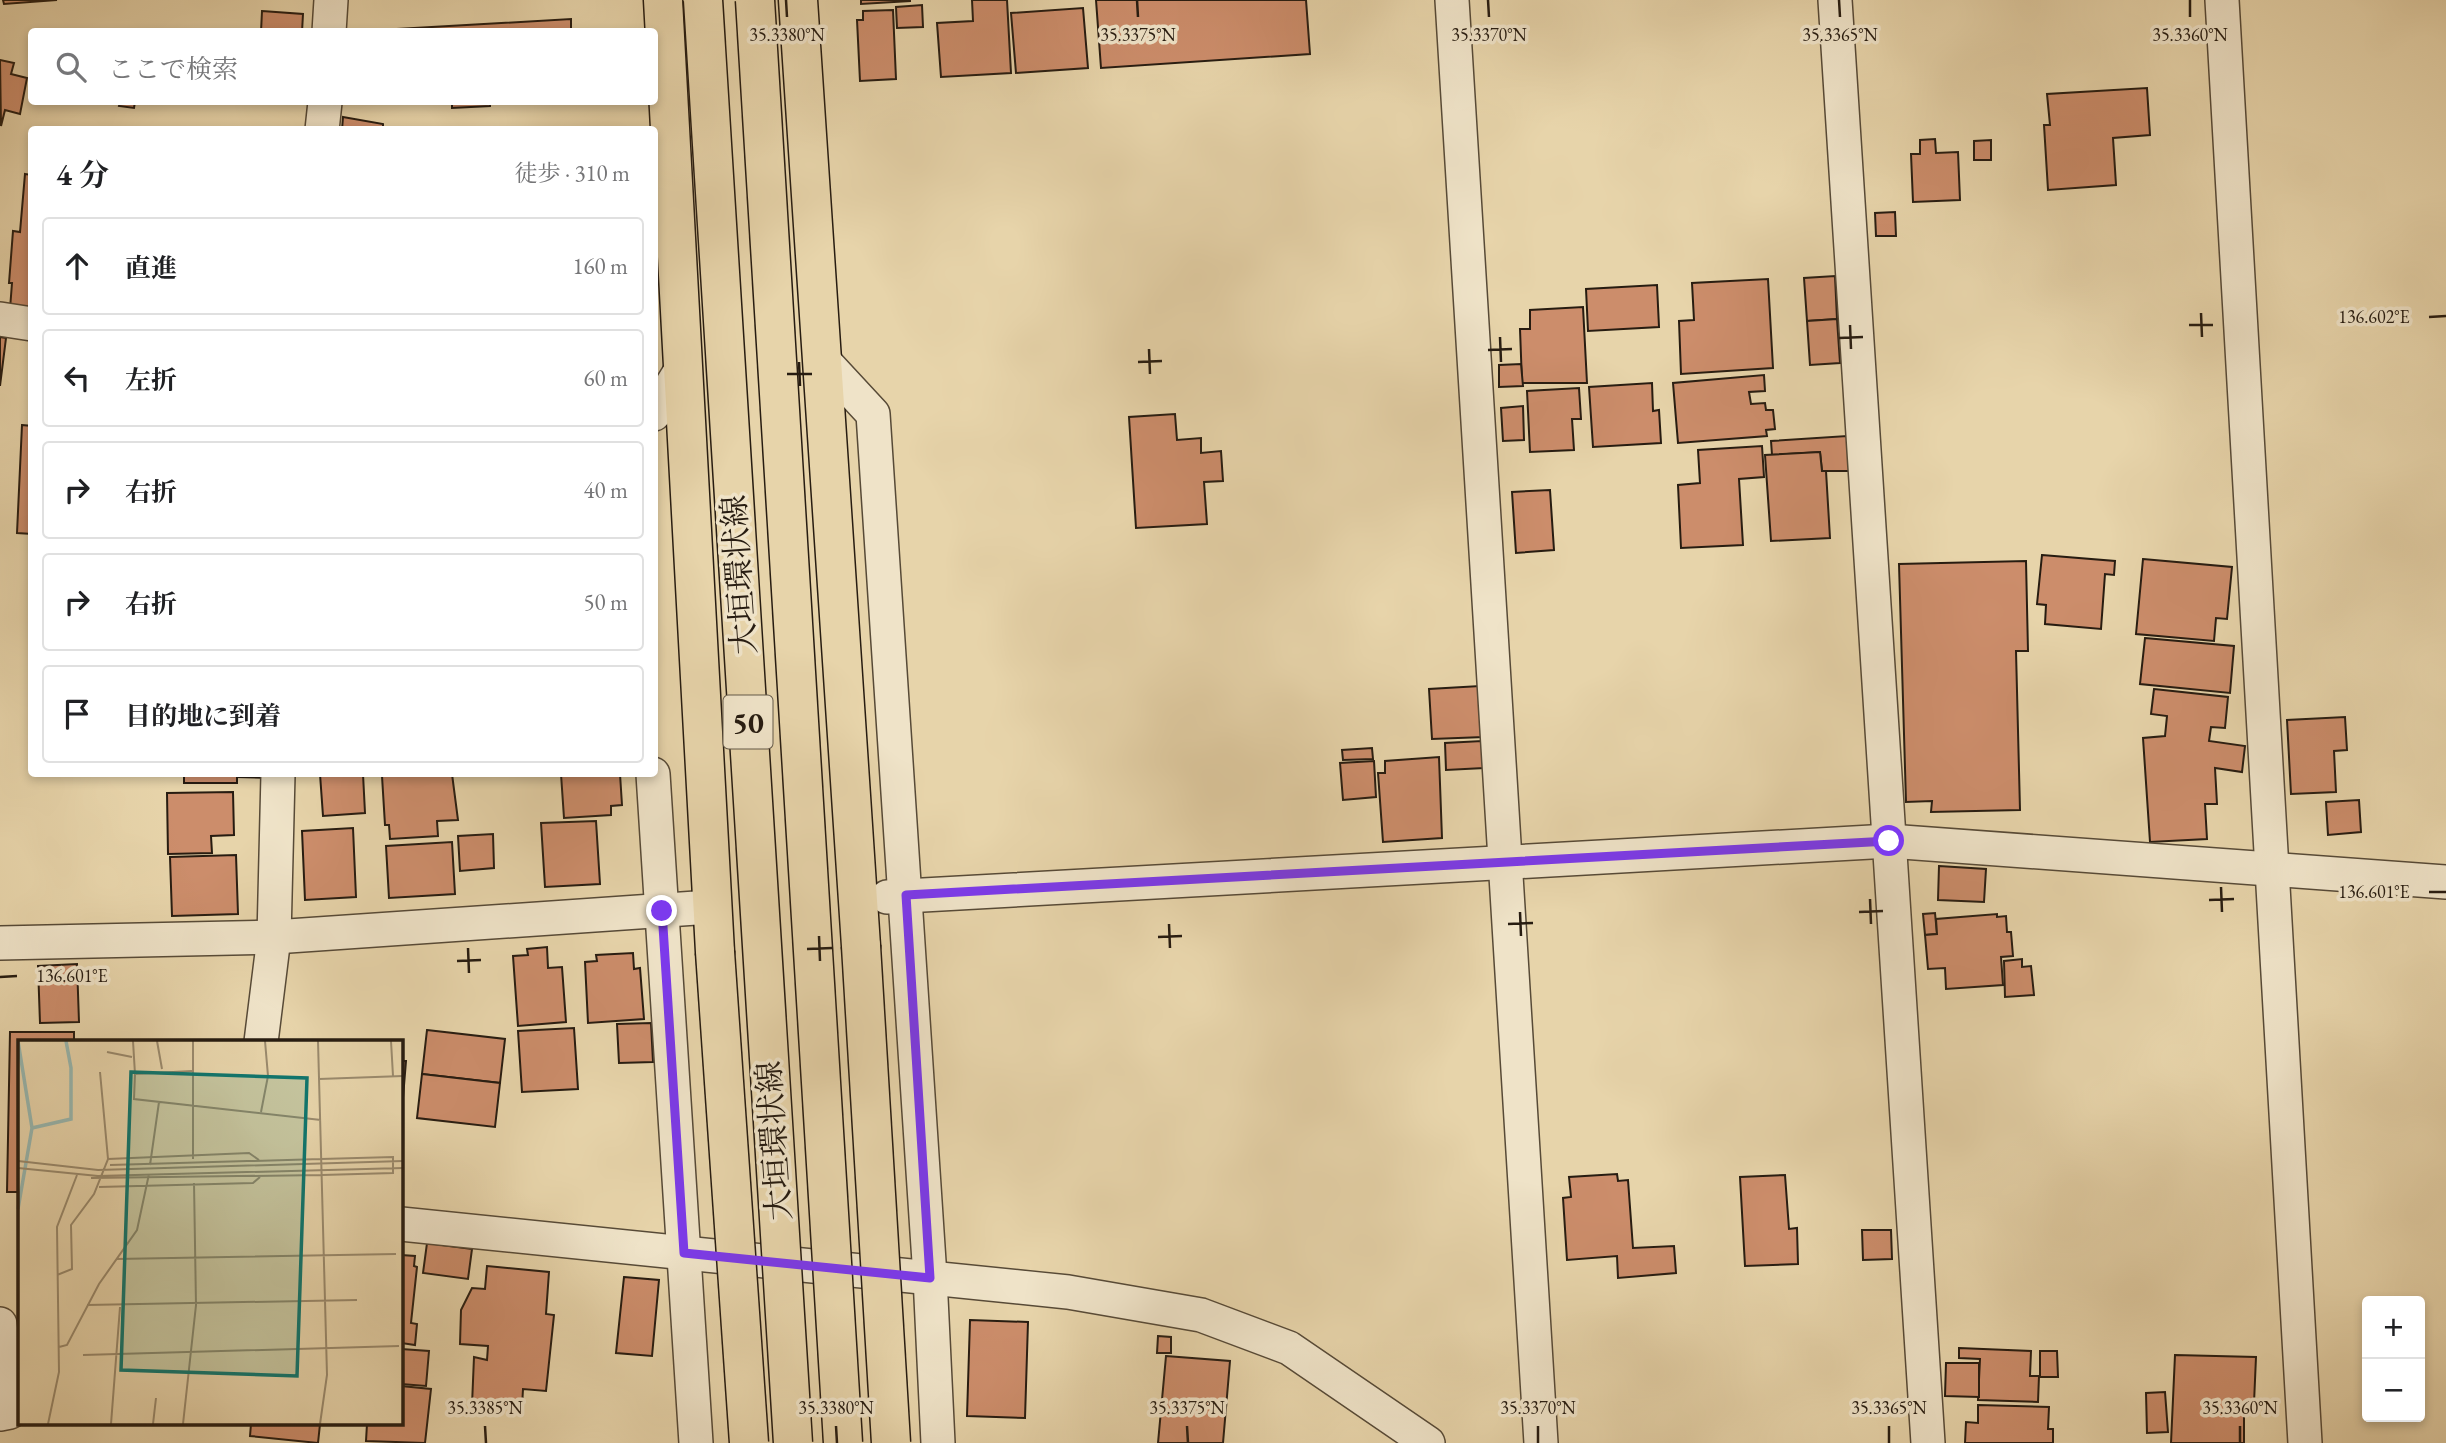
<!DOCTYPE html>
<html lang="ja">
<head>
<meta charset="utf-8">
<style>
  :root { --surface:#fff; --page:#f6f6f6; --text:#202124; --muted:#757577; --line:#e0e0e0 }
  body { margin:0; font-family:"EB Garamond","Noto Serif JP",serif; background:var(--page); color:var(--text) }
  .controls { position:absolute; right:21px; bottom:21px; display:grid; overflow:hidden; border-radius:7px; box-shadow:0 4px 10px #0003 }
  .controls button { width:63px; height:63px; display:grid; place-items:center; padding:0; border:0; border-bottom:2px solid var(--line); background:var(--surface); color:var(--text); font:35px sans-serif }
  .stop { position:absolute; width:21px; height:21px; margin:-16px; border:5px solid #7c3aed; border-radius:50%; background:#fff }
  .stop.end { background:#7c3aed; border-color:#fff; box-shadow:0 2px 7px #0008 }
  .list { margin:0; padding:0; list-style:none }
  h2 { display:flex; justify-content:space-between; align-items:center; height:91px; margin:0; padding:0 28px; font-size:30px }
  h2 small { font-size:23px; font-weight:400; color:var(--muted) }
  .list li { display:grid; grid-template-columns:46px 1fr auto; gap:21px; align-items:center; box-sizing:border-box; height:98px; margin:0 14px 14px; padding:0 14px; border:2px solid var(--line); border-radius:7px }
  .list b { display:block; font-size:26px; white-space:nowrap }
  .list em { font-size:23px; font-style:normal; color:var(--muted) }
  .icon { flex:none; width:38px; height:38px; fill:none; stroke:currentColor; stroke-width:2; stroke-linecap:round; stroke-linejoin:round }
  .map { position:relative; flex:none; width:2446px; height:1443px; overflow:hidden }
  .search { position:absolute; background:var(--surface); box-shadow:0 4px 10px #0003; left:28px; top:28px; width:630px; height:77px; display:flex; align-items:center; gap:18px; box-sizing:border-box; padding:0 24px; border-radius:7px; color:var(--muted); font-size:26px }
  .panel { position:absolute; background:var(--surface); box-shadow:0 4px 10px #0003; left:28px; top:126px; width:630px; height:651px; border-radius:7px }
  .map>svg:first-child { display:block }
  .building { fill:#cc8d6b; stroke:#271c11; stroke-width:2 }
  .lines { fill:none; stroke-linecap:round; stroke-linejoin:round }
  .minor-tunnel { stroke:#c1af8b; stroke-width:33; stroke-dasharray:33 17; stroke-linecap:butt }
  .minor-casing { stroke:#574a37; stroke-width:36 }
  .primary-casing { stroke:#271c11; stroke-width:41 }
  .minor { stroke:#efe3c8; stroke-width:33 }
  .primary { stroke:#e7d4aa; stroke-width:38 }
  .primary-bridge-casing { stroke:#271c11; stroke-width:41; stroke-linecap:butt }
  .primary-bridge { stroke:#e7d4aa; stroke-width:38 }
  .route { stroke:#7c3aed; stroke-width:9 }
  .ticks { fill:none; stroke:#271c11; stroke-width:2.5 }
  .labels { text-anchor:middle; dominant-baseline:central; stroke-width:7; stroke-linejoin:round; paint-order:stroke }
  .shield { fill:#efe3c8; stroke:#635848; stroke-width:2 }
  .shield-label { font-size:30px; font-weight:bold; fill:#271c11 }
  .street-label { font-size:32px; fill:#271c11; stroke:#efe3c8 }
  .inset-river { fill:none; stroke:#98b7af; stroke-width:3.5 }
  .inset-road { fill:none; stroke:#9a8a6d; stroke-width:2 }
  .view { fill:#0f766e; fill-opacity:0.15; stroke:#0f766e; stroke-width:3.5 }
  .inset-edge { fill:none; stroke:#271c11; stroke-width:3.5 }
  .ticks-label { font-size:18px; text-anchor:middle; fill:#271c11; stroke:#efe3c8; stroke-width:7; stroke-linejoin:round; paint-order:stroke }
</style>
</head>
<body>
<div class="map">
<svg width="2446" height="1443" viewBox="0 0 2446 1443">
  <rect width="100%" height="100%" fill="#e7d4aa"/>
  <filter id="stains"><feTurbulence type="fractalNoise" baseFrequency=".00286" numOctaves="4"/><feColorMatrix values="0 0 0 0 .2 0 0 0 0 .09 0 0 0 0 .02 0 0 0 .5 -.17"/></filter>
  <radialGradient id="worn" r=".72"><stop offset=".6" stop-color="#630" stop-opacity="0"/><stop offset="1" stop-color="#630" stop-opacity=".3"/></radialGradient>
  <g class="building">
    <polygon points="3,0 57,0 4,4"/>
    <polygon points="861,0 910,0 910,1 861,4"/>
    <polygon points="972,0 1007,0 1011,73 941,77 937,23 973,21"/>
    <polygon points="1096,0 1306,0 1310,54 1101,68"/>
    <polygon points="922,5 923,27 897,28 896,7"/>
    <polygon points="1083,8 1088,68 1016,73 1011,13"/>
    <polygon points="893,10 896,79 860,81 857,20 863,20 863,11"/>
    <polygon points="262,11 303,14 302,32 261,32"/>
    <polygon points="571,19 571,32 380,32 380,30"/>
    <polygon points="0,60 14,63 11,74 27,78 20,114 5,110 1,126"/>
    <polygon points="2147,88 2150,135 2113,138 2116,185 2048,190 2044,125 2050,125 2047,94"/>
    <polygon points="120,102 135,102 134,108 119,106"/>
    <polygon points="452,102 490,102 490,106 452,108"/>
    <polygon points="343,117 383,124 383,130 342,130"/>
    <polygon points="1935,139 1936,153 1958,152 1960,200 1913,202 1911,154 1920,154 1920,140"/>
    <polygon points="1991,140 1991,160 1974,160 1974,141"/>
    <polygon points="25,174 32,175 32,311 10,309 12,283 9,283 13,231 20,232"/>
    <polygon points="1895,212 1896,236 1876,236 1875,213"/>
    <polygon points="1835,276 1837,319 1807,321 1804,278"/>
    <polygon points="1768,279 1773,368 1681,374 1679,321 1694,320 1692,283"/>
    <polygon points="1657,285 1659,327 1588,331 1586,289"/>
    <polygon points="1583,307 1587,383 1522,383 1520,329 1530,329 1530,310"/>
    <polygon points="1837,319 1840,363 1810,365 1807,321"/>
    <polygon points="0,337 6,338 0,386"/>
    <polygon points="1521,364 1523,386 1499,387 1499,365"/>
    <polygon points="1764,375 1765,391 1749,392 1751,404 1765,403 1766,410 1773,410 1775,429 1766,430 1767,436 1678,443 1673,383"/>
    <polygon points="1652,383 1653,411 1659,410 1661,443 1593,447 1589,387"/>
    <polygon points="1579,388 1581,419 1572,419 1574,450 1530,452 1527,391"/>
    <polygon points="1523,406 1524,440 1503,441 1501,408"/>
    <polygon points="1175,414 1177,440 1201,438 1201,453 1221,451 1223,481 1204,482 1207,524 1136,528 1129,417"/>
    <polygon points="22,425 32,426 32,534 17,533"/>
    <polygon points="1847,436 1850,471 1822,471 1820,452 1772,455 1771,441"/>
    <polygon points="1762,446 1764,477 1739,479 1743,545 1681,548 1678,485 1700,483 1698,450"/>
    <polygon points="1820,452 1822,471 1826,471 1830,538 1771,541 1765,455"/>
    <polygon points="1550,490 1554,550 1516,553 1512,492"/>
    <polygon points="2042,555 2115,561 2114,575 2105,574 2101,629 2045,624 2046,605 2037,604"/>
    <polygon points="2143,559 2232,567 2227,619 2216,618 2214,641 2136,634"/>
    <polygon points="2026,561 2028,651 2016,651 2020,810 1931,812 1932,801 1906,802 1899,564"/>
    <polygon points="2145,638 2234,646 2230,693 2140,684"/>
    <polygon points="1480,686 1484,737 1432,739 1429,689"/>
    <polygon points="2154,689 2228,697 2225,728 2211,727 2209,741 2245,746 2242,772 2215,768 2217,804 2205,804 2207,839 2150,842 2143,738 2165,736 2167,716 2151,714"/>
    <polygon points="2345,717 2347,750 2334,751 2336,792 2291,794 2287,720"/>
    <polygon points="1482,741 1484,768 1446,770 1445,743"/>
    <polygon points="1372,748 1373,759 1343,760 1342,750"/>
    <polygon points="1439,757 1442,838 1383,842 1378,773 1385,773 1385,761"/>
    <polygon points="1374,761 1376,797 1343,800 1340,763"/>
    <rect x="184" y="774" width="53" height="9"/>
    <polygon points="237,774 272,774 272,778 237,777"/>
    <polygon points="320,774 363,774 365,813 323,816"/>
    <polygon points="452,774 458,820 437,821 438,836 390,839 389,825 385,825 382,776"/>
    <polygon points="561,774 620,774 622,805 611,806 611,815 564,818"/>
    <polygon points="233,792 234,835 211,836 212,853 168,854 167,793"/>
    <polygon points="2359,800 2361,832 2328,835 2326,802"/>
    <polygon points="596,821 600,884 545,887 541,823"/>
    <polygon points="353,828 356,897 305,900 302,831"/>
    <polygon points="493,834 494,868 460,871 458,836"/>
    <polygon points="452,842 455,894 389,898 386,846"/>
    <polygon points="236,855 238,914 172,916 170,857"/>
    <polygon points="1939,866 1986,869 1984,902 1938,900"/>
    <polygon points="1935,913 1937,934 1925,935 1923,914"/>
    <polygon points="1997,914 1997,917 2006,916 2007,932 2011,932 2013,956 2001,957 2003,985 1946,989 1945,968 1928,969 1925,935 1937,934 1936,919"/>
    <polygon points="547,947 548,968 562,967 566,1022 518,1026 513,956 528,955 527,949"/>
    <polygon points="633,953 634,969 640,968 644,1019 588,1023 585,962 597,961 596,955"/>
    <polygon points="2022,959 2022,967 2031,966 2034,995 2005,997 2004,961"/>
    <polygon points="77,964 79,1022 40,1023 38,966"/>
    <polygon points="651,1023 653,1062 619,1063 617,1024"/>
    <polygon points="574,1028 578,1089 522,1092 518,1031"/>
    <polygon points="427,1030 505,1039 500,1083 422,1074"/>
    <polygon points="10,1032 74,1032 74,1042 19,1042 19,1192 7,1192"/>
    <polygon points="401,1061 406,1061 401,1122"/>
    <polygon points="422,1074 500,1083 495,1127 417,1118"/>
    <polygon points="1617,1174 1618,1181 1628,1180 1633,1248 1674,1246 1676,1273 1618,1278 1617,1256 1567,1260 1563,1198 1571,1197 1569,1177"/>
    <polygon points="1785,1175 1789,1229 1797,1228 1798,1264 1745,1266 1740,1177"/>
    <polygon points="1862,1230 1891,1230 1892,1259 1863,1260"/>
    <polygon points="427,1243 472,1249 468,1279 423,1273"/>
    <polygon points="401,1255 415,1256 414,1266 417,1267 411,1323 417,1324 415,1345 401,1343"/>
    <polygon points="487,1266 549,1272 546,1314 554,1315 546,1391 523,1389 522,1407 472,1405 474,1357 487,1360 488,1346 460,1344 461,1310 472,1288 485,1289"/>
    <polygon points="624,1277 659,1280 652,1356 616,1353"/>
    <polygon points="970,1320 1028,1322 1025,1418 967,1416"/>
    <polygon points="1158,1336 1171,1337 1171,1353 1157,1353"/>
    <polygon points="1959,1348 2031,1351 2030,1376 2039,1376 2038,1402 1978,1400 1980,1359 1959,1358"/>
    <polygon points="401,1349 429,1351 426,1386 401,1384"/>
    <polygon points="2040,1351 2057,1351 2058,1377 2040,1377"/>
    <polygon points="2175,1355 2256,1357 2254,1403 2244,1403 2244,1443 2171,1443"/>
    <polygon points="1166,1356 1230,1361 1223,1443 1158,1443"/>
    <polygon points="1946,1363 1979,1363 1979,1397 1945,1396"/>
    <polygon points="401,1386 431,1389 425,1443 366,1441 367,1424 401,1424"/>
    <polygon points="2165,1392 2168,1432 2147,1433 2146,1393"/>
    <polygon points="1978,1405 2049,1407 2048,1429 2053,1429 2053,1443 1965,1443 1966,1422 1978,1423"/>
    <polygon points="251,1424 320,1424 318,1443 250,1436"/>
  </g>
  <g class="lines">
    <polyline class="minor-tunnel" points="696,908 885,897"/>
    <defs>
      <g id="minor">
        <polyline points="1452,0 1541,1443"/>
        <polyline points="1835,0 1928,1443"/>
        <polyline points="2222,0 2305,1443"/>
        <polyline points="329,32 331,0"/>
        <polyline points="322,130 325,102"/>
        <polyline points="0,319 32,324"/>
        <polyline points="822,359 873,414 930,1277 938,1443"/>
        <polyline points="654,414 683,367"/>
        <polyline points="653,774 696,1443"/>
        <polyline points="887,897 1889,841 2446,882"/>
        <polyline points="0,943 274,937 696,908"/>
        <polyline points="261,1042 274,937 278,774"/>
        <polyline points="401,1224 1068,1292 1201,1315 1289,1348 1428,1443"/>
        <polyline points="0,1324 10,1412 0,1414"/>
      </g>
      <g id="primary">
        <polyline points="663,0 715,952"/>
        <polyline points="798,0 861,946"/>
      </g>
    </defs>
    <use href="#minor" class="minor-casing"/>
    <use href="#primary" class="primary-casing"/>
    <use href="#minor" class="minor"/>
    <use href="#primary" class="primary"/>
    <defs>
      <g id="primary-bridge">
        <polyline points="703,0 793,1443"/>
        <polyline points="755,0 843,1443"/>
        <polyline points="861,946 891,1443"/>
        <polyline points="715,952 749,1443"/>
      </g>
    </defs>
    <use href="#primary-bridge" class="primary-bridge-casing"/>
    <use href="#primary-bridge" class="primary-bridge"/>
  </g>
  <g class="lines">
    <polyline class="route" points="662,911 684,1253 930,1278 906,895 1889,841"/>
  </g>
  <path class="ticks" d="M786 0 787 17M1137 0 1138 17M1488 0 1489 17M1839 0 1840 17M2190 0V17M2201 313 2202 337M2429 317 2446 316M1850 325 1851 349M2189 325H2213M1500 337 1501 362M1839 338 1863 337M1149 349 1150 374M1488 350 1512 349M799 362 800 386M1138 362 1162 361M787 374H812M2221 887 2222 912M2429 892H2446M1870 899 1871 924M2209 900 2234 899M1520 912 1521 936M1859 912 1883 911M1169 924 1170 948M1508 924 1533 923M819 936 820 961M1158 937 1182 936M468 948 469 973M807 949 832 948M457 961 481 960M0 977 17 976M485 1426 486 1443M836 1426 837 1443M1187 1426 1188 1443M1538 1426V1443M1889 1426V1443M2240 1426V1443"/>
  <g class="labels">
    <rect class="shield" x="723.5" y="695.5" width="49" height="53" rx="5"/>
    <g class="shield-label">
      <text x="748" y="722">50</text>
    </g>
    <g class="street-label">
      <text transform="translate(739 575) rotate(-94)">大垣環状線</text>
      <text transform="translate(774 1141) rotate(-94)">大垣環状線</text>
    </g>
  </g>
  <g transform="translate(18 1040)">
    <rect width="385" height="385" fill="#e7d4aa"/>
    <path class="inset-river" d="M14 88 53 79V28L48 1M0 169 14 88 0 1"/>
    <path class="inset-road" d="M115 1 117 34 174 31M139 1 144 29M175 1V119M300 1 309 335 302 384M373 1 375 36M89 12 114 17M117 34 116 59 303 80M301 39 385 36M243 72 250 36 247 1M90 119 231 113 241 120M303 119 375 117V133L304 135M0 121 80 130 385 121M92 125 303 119M132 125 141 62M0 128 80 136 385 128M73 138 304 135M81 147 235 143 242 137M98 219 378 214M39 235 54 229 53 185 76 154 90 119 82 32M69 265 339 260M41 307 49 305 81 244 119 190 131 134M65 315 381 306M30 384 41 332 39 187 59 135M93 384 102 267M135 384 138 358M165 384 178 265 176 143"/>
    <path class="view" d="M113 32 289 38 279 336 103 330Z"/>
    <rect width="385" height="385" class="inset-edge"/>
  </g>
  <g class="ticks-label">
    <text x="787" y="41">35.3380°N</text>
    <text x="1138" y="41">35.3375°N</text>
    <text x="1489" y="41">35.3370°N</text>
    <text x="1840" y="41">35.3365°N</text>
    <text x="2190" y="41">35.3360°N</text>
    <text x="2374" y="323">136.602°E</text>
    <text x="2374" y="898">136.601°E</text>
    <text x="72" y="982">136.601°E</text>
    <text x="485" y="1414">35.3385°N</text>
    <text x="836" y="1414">35.3380°N</text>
    <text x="1187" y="1414">35.3375°N</text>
    <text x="1538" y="1414">35.3370°N</text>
    <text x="1889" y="1414">35.3365°N</text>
    <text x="2240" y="1414">35.3360°N</text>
  </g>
  <rect width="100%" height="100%" filter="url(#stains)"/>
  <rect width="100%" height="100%" fill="url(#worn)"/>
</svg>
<div class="controls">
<button>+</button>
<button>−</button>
</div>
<div class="stop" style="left:1889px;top:841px"></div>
<div class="stop end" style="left:662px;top:911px"></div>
<div class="search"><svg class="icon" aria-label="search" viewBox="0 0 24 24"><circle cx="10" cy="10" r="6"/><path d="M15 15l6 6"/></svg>ここで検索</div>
<section class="panel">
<h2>4 分<small>徒歩 · 310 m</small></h2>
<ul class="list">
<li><svg class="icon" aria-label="ahead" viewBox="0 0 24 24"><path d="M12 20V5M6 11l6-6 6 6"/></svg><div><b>直進</b></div><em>160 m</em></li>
<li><svg class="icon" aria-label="left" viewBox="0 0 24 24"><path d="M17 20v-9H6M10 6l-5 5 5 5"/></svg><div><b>左折</b></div><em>60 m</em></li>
<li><svg class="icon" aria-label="right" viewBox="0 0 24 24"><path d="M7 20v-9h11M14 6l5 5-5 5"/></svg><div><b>右折</b></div><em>40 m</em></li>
<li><svg class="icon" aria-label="right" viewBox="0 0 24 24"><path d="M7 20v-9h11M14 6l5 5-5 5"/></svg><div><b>右折</b></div><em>50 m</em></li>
<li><svg class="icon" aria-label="arrive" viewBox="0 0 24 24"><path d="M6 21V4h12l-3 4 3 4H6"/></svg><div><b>目的地に到着</b></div></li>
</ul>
</section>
</div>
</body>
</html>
